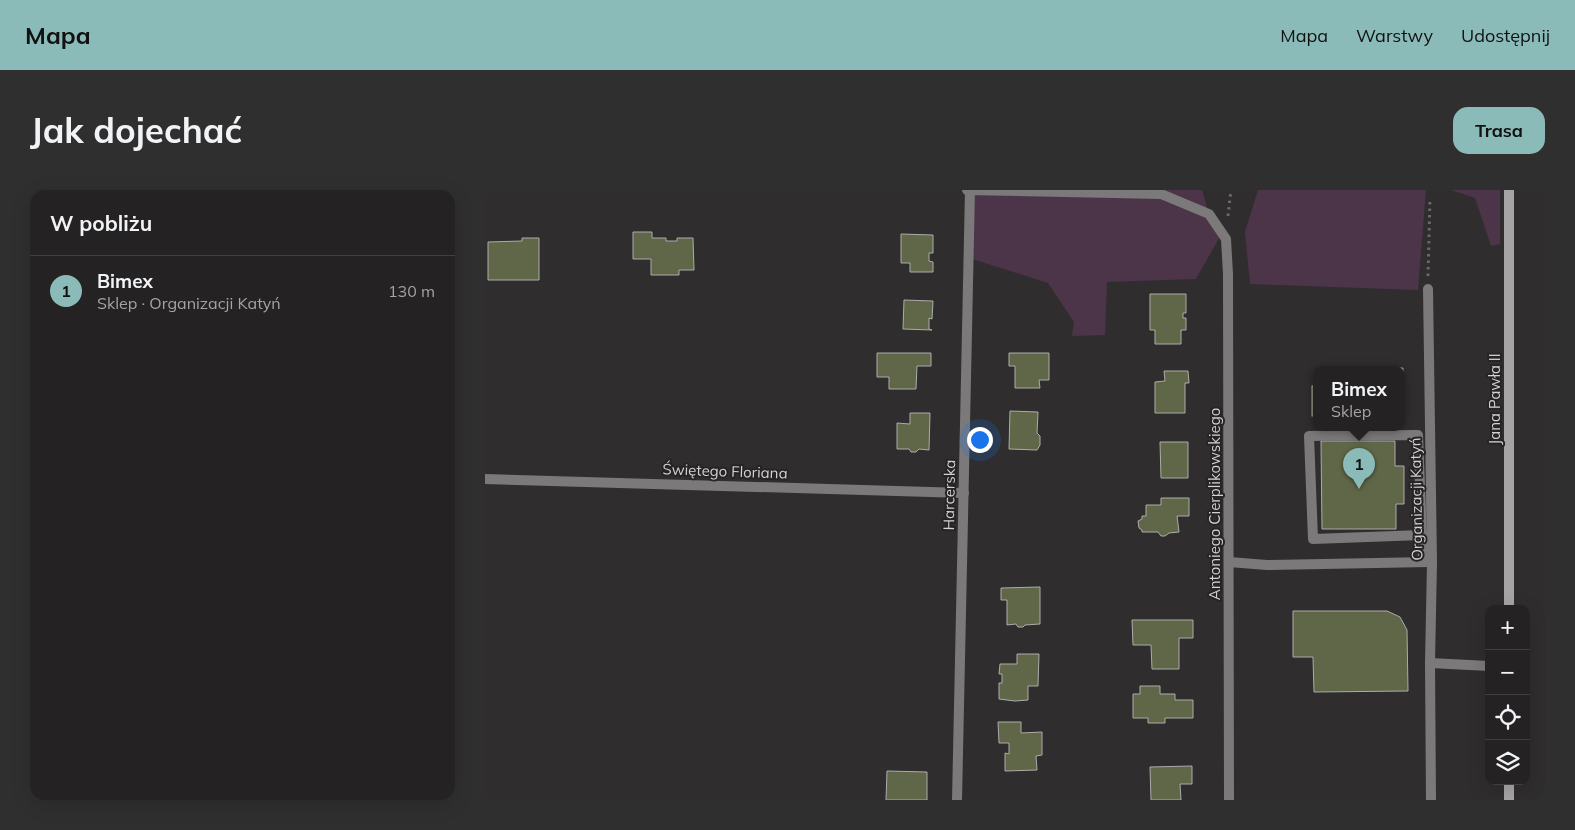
<!DOCTYPE html>
<html lang="pl">
<head>
<meta charset="utf-8">
<style>
  :root { --surface:#242223; --page:#302f30; --text:#f1f3f6; --muted:#a3a4a6; --line:#413f41; --accent:#8bbbb9 }
  body { margin:0; font-family:Mulish,sans-serif; background:var(--page); color:var(--text) }
  .controls { position:absolute; right:15px; bottom:15px; display:grid; overflow:hidden; border-radius:10px; box-shadow:0 5px 20px #0002 }
  .controls button { width:45px; height:45px; display:grid; place-items:center; padding:0; border:0; border-bottom:1px solid var(--line); background:var(--surface); color:var(--text); font:25px sans-serif }
  .you { position:absolute; left:494px; top:249px; width:18px; height:18px; margin:-12px; border:4px solid #fff; border-radius:50%; background:#1a73e8; box-shadow:0 0 0 8px #1a73e833 }
  .badge { display:grid; place-items:center; width:32px; height:32px; border-radius:50%; background:var(--accent); color:#111; font-size:16px; font-weight:700 }
  .pin { position:absolute; translate:-50% -41px; filter:drop-shadow(0 1px 2px #0008) }
  .pin::after { content:''; position:absolute; top:26px; width:18px; height:15px; background:inherit; clip-path:polygon(0 0,100% 0,50% 100%) }
  .popup { position:absolute; left:828px; top:176px; width:92px; height:65px; box-sizing:border-box; display:grid; place-content:center; border-radius:10px; background:var(--surface); filter:drop-shadow(0 1px 4px #0005); font-size:16px; white-space:nowrap; color:var(--muted) }
  .popup b { font-size:19px; color:var(--text) }
  .popup::after { content:''; position:absolute; left:50%; top:100%; margin-left:-10px; border:10px solid transparent; border-top-color:var(--surface) }
  .list { margin:0; padding:0; list-style:none }
  h2 { display:flex; justify-content:space-between; align-items:center; height:65px; margin:0; padding:0 20px; font-size:21px }
  h2 small { font-size:16px; font-weight:400; color:var(--muted) }
  .list li { display:grid; grid-template-columns:32px 1fr auto; gap:15px; align-items:center; box-sizing:border-box; height:70px; padding:0 20px; border-top:1px solid var(--line) }
  .list b { display:block; font-size:19px; white-space:nowrap }
  .list p { margin:0; font-size:16px; white-space:nowrap; color:var(--muted) }
  .list em { font-size:16px; font-style:normal; color:var(--muted) }
  .icon { flex:none; width:28px; height:28px; fill:none; stroke:currentColor; stroke-width:2; stroke-linecap:round; stroke-linejoin:round }
  .map { position:relative; flex:none; width:1060px; height:610px; overflow:hidden; border-radius:15px }
  header { display:flex; align-items:center; gap:30px; box-sizing:border-box; height:70px; padding:0 25px; background:var(--accent); color:#111 }
  header strong { font-size:24px }
  nav { display:flex; gap:28px; margin-inline-start:auto; font-size:18px }
  .intro { display:flex; align-items:center; justify-content:space-between; box-sizing:border-box; height:120px; padding:0 30px }
  h1 { margin:0; font-size:35px }
  .button { padding:12px 22px; border-radius:15px; background:var(--accent); color:#111; font-size:18px; font-weight:700 }
  main { display:flex; gap:30px; padding:0 30px }
  aside { flex:1; background:var(--surface); border-radius:15px; box-shadow:0 5px 20px #0002 }
  .map>svg:first-child { display:block }
  .green { fill:#4c3449 }
  .building { fill:#606748; stroke:#acadaa }
  .lines { fill:none; stroke-linecap:round; stroke-linejoin:round }
  .path { stroke:#6a6869; stroke-width:3; stroke-dasharray:2.5 4; stroke-linecap:butt }
  .lane { stroke:#7b797a; stroke-width:10 }
  .street { stroke:#7b797a; stroke-width:10 }
  .secondary { stroke:#a6a4a5; stroke-width:10 }
  .labels { text-anchor:middle; dominant-baseline:central; stroke-width:4; stroke-linejoin:round; paint-order:stroke }
  .street-label { font-size:15px; fill:#d3d2d3; stroke:#262425 }
</style>
</head>
<body>
<header>
<strong>Mapa</strong>
<nav><a>Mapa</a><a>Warstwy</a><a>Udostępnij</a></nav>
</header>
<div class="intro"><h1>Jak dojechać</h1><a class="button">Trasa</a></div>
<main>
<aside>
<h2>W pobliżu<small></small></h2>
<ul class="list">
<li><span class="badge">1</span><div><b>Bimex</b><p>Sklep · Organizacji Katyń</p></div><em>130 m</em></li>
</ul>
</aside>
<div class="map">
<svg width="1060" height="610" viewBox="0 0 1060 610">
  <rect width="100%" height="100%" fill="#302d2f"/>
  <g class="green">
    <polygon points="485,0 717,0 724,24 737,43 711,89 622,92 620,145 587,146 589,132 563,93 484,68"/>
    <polygon points="773,0 941,0 933,100 765,94 760,42"/>
    <polygon points="966,0 1015,0 1015,54 1006,56 990,8"/>
  </g>
  <g class="building">
    <polygon points="148,42 167,42 167,48 181,48 181,51 192,51 192,48 208,48 209,80 194,80 194,85 166,85 166,69 148,69"/>
    <polygon points="416,44 448,45 448,63 444,63 444,71 448,72 448,82 425,82 425,73 416,73"/>
    <polygon points="37,48 54,48 54,90 3,90 3,52 37,51"/>
    <polygon points="665,104 701,104 701,123 698,123 698,128 701,128 701,140 696,140 696,154 670,154 670,140 665,140"/>
    <polygon points="419,110 448,111 447,129 444,128 444,139 447,140 418,139"/>
    <polygon points="392,163 446,163 446,176 432,176 431,199 404,199 404,187 392,187"/>
    <polygon points="524,163 564,163 564,190 554,190 555,198 530,198 530,176 524,176"/>
    <polygon points="918,178 918,225 916,225 916,180 834,180"/>
    <polygon points="679,181 703,181 704,193 700,193 700,223 670,223 670,192 680,191"/>
    <rect x="827" y="196" width="5" height="30"/>
    <polygon points="525,221 553,222 552,243 555,246 555,255 552,260 524,259"/>
    <polygon points="425,223 445,223 444,260 434,259 431,262 426,262 424,259 412,259 412,233 425,234"/>
    <polygon points="836,251 910,251 910,276 919,276 919,314 911,314 911,339 837,339"/>
    <polygon points="675,252 703,252 703,288 676,288"/>
    <polygon points="676,308 704,308 704,326 692,326 694,342 684,343 680,346 676,346 673,342 657,342 657,340 654,338 653,331 657,329 657,326 661,326 661,315 676,315"/>
    <polygon points="555,397 555,434 540,435 538,437 533,437 531,434 522,435 522,410 516,410 516,398"/>
    <polygon points="808,421 902,421 915,427 922,440 923,501 829,502 828,467 808,467"/>
    <polygon points="647,430 708,430 708,448 694,448 694,479 667,479 666,455 648,455"/>
    <polygon points="532,464 554,464 553,496 543,496 543,510 530,511 514,509 514,493 517,493 517,484 514,484 515,474 532,474"/>
    <polygon points="655,496 675,496 675,504 690,504 690,510 708,510 708,528 680,528 680,533 663,533 663,528 648,528 648,504 655,504"/>
    <polygon points="513,532 536,532 536,543 557,542 557,565 551,566 552,580 520,581 520,563 524,564 524,553 514,553"/>
    <polygon points="707,576 707,594 695,594 696,610 666,610 665,577"/>
    <polygon points="402,581 442,582 442,610 401,610"/>
  </g>
  <g class="lines">
    <g class="path">
      <polyline points="743,26 746,0"/>
      <polyline points="943,86 945,8"/>
    </g>
    <g class="lane">
      <polyline points="937,345 828,349 824,246 933,245 938,372"/>
      <polyline points="744,372 782,375 944,372"/>
      <polyline points="945,473 1004,476"/>
    </g>
    <g class="street">
      <polyline points="482,0 676,4 724,24 741,49 743,84 744,610"/>
      <polyline points="943,99 947,372 945,473 946,610"/>
      <polyline points="0,289 479,303"/>
      <polyline points="472,610 485,0"/>
    </g>
    <g class="secondary">
      <polyline points="1024,0 1024,419"/>
      <polyline points="1024,591 1024,610"/>
    </g>
  </g>
  <g class="labels">
    <g class="street-label">
      <text transform="translate(1009 209) rotate(-90)">Jana Pawła II</text>
      <text transform="translate(240 281) rotate(2)">Świętego Floriana</text>
      <text transform="translate(464 305) rotate(-89)">Harcerska</text>
      <text transform="translate(931 309) rotate(-91)">Organizacji Katyń</text>
      <text transform="translate(729 314) rotate(-90)">Antoniego Cierplikowskiego</text>
    </g>
  </g>
</svg>
<div class="controls">
<button>+</button>
<button>−</button>
<button><svg class="icon" aria-label="locate" viewBox="0 0 24 24"><circle cx="12" cy="12" r="6"/><path d="M12 2v4M12 18v4M2 12h4M18 12h4"/></svg></button>
<button><svg class="icon" aria-label="layers" viewBox="0 0 24 24"><path d="M12 4l9 5-9 5-9-5zM3 14l9 5 9-5"/></svg></button>
</div>
<div class="you"></div>
<div class="pin badge" style="left:874px;top:299px">1</div>
<div class="popup"><b>Bimex</b>Sklep</div>
</div>
</main>
</body>
</html>
